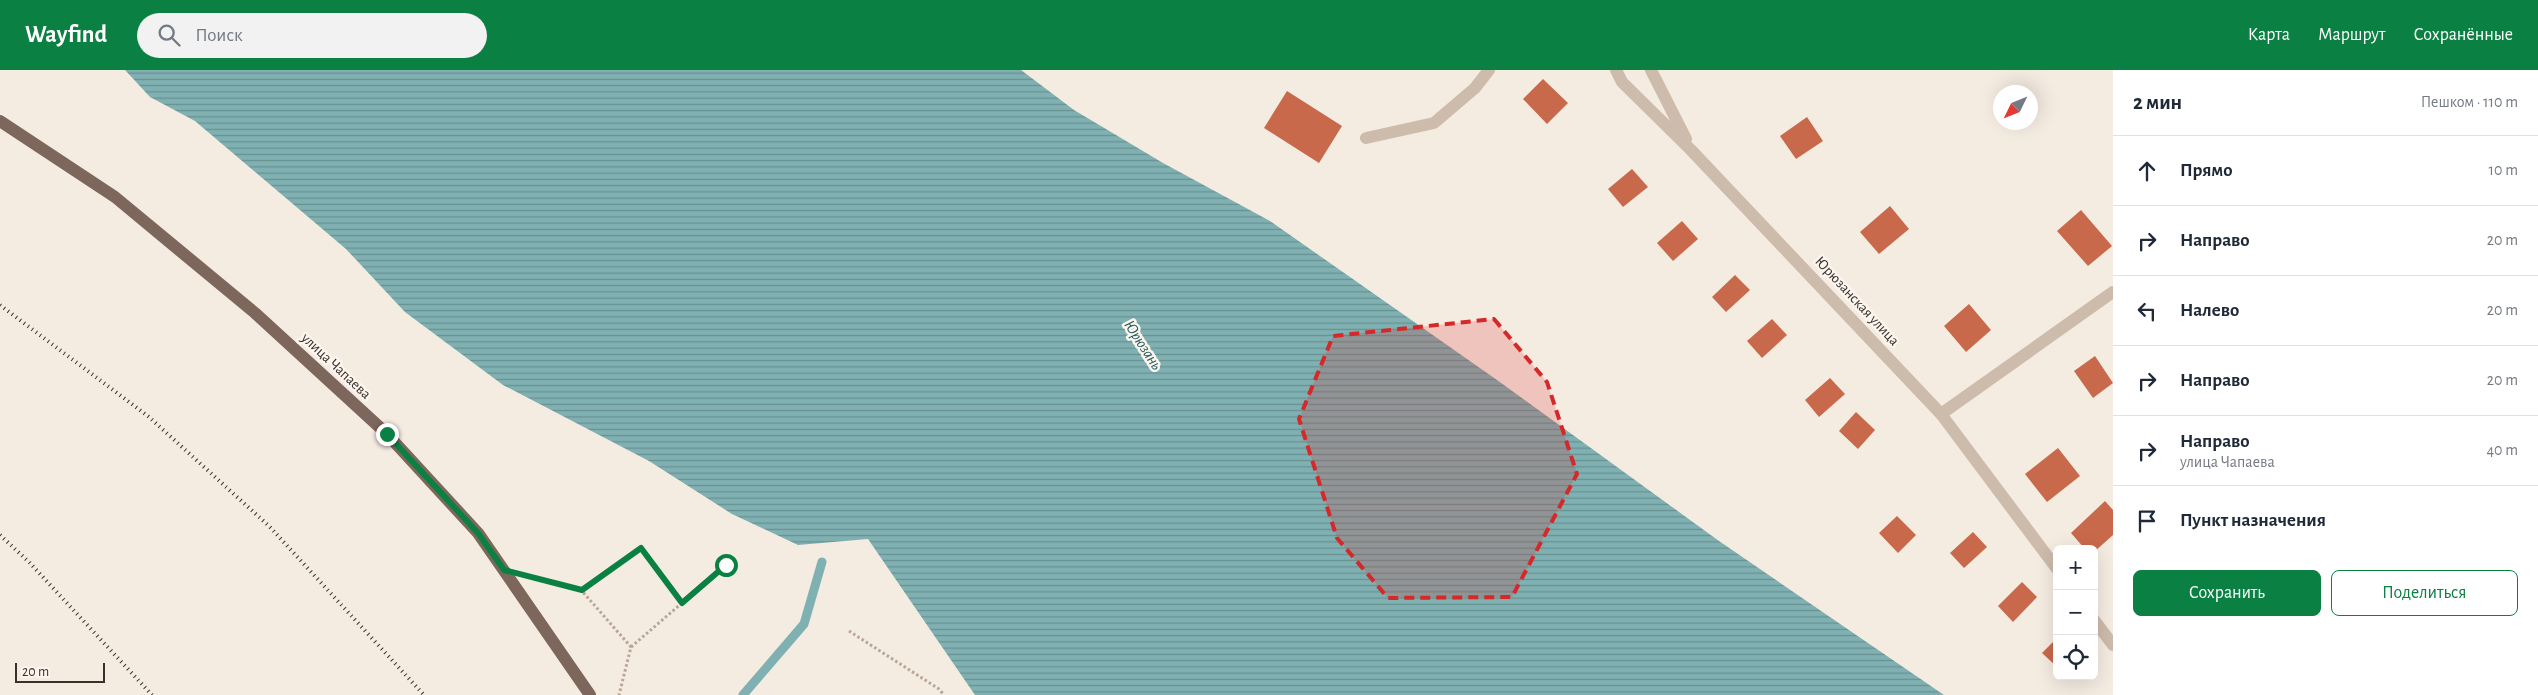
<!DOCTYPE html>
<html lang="ru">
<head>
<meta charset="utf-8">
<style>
  :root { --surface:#fff; --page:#f2f2f3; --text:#1f2937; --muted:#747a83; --line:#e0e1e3; --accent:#0b8043 }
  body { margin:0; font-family:"Alegreya Sans",sans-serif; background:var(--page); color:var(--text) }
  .controls { position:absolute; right:15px; bottom:15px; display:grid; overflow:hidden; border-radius:8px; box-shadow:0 5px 20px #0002 }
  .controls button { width:45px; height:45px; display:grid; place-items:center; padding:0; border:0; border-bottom:1px solid var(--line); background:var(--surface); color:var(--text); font:25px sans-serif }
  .compass { position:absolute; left:1993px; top:15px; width:45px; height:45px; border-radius:50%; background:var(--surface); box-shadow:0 5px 20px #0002; rotate:227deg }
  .scale { position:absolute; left:15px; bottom:12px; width:90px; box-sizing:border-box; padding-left:5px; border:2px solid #3b302b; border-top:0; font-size:14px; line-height:18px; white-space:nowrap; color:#3b302b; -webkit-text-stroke:4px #fbf5ee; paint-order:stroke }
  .stop { position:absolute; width:15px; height:15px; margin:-11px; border:4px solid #0b8043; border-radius:50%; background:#fff }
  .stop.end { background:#0b8043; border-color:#fff; box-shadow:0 1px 5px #0008 }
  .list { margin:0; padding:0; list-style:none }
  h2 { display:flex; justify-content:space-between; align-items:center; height:65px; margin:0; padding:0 20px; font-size:21px }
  h2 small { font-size:16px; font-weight:400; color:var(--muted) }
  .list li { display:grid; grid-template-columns:32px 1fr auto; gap:15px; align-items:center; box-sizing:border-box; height:70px; padding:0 20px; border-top:1px solid var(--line) }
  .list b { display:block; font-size:19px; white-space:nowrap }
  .list p { margin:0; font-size:16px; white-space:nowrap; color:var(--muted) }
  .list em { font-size:16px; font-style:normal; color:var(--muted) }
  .actions { display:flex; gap:10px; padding:15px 20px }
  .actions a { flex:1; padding:11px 0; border:1px solid var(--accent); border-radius:8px; text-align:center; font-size:18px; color:var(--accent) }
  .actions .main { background:var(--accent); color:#fff }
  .icon { flex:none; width:28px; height:28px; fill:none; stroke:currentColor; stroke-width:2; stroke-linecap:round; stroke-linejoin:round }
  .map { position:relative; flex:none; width:2113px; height:625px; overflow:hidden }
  header { display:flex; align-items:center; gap:30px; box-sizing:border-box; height:70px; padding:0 25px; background:var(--accent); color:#fff }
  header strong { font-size:24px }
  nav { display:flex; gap:28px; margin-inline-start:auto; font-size:18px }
  .search { width:350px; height:45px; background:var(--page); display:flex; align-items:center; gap:12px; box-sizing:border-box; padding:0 18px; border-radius:28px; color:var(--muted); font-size:19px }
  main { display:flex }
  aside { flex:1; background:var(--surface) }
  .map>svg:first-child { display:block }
  .water { fill:url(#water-rules) }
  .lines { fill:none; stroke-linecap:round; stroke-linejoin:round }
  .stream { stroke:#7fb0b2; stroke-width:9 }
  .building { fill:#c8694b }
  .path { stroke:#b9a596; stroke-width:3; stroke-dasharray:2.5 2.5; stroke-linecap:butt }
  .minor { stroke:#cdbbac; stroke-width:12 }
  .major { stroke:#7d675c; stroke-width:12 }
  .rail { stroke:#3b302b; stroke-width:4; stroke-dasharray:1 4; stroke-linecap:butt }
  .route { stroke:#0b8043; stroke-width:6 }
  .marked { fill:#d62828; fill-opacity:0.2; stroke:#d62828; stroke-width:4; stroke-dasharray:10 6; stroke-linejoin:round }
  .labels { text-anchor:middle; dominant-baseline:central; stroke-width:5; stroke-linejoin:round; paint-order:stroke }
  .street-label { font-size:15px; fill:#3b302b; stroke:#fbf5ee }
  .water-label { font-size:16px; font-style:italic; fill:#1f5a5e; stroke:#fbf5ee }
</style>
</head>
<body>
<header>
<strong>Wayfind</strong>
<div class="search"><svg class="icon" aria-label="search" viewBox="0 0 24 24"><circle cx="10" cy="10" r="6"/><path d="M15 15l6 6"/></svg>Поиск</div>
<nav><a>Карта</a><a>Маршрут</a><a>Сохранённые</a></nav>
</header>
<main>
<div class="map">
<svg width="2113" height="625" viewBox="0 0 2113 625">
  <defs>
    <pattern id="water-rules" width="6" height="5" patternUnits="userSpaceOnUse" patternTransform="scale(1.25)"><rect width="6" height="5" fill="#7fb0b2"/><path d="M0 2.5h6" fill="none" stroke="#699091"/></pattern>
  </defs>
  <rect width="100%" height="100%" fill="#f4ebe1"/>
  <polygon class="water" points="125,0 1021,0 1074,40 1163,93 1270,151 1497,310 1719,471 1944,625 975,625 868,469 798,475 732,444 649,391 503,315 405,242 346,179 195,51 150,27"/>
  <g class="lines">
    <polyline class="stream" points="743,625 804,554 822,492"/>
  </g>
  <g class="building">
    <polygon points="1543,9 1568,33 1547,54 1523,29"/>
    <polygon points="1287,21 1342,56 1319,93 1264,58"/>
    <polygon points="1807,47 1823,71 1796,89 1780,66"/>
    <polygon points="1632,99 1648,117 1623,137 1608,119"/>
    <polygon points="1890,136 1909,159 1879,184 1860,162"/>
    <polygon points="2081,140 2112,176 2088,196 2057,161"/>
    <polygon points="1682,151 1698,169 1673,191 1657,173"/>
    <polygon points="1735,205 1750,220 1726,242 1712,227"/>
    <polygon points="1969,234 1991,260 1966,282 1944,256"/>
    <polygon points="1772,249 1787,265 1762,288 1747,271"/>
    <polygon points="2095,286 2113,313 2093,328 2074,301"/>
    <polygon points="1830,308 1845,324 1819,347 1805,330"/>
    <polygon points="1856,342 1875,360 1858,379 1839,361"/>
    <polygon points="2058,378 2080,406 2047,432 2025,404"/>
    <polygon points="2105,431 2113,440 2113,465 2094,482 2094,479 2085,479 2071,463"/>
    <polygon points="1897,446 1916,465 1898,483 1879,463"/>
    <polygon points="1973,462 1987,477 1964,498 1950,483"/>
    <polygon points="2022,512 2037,527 2013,552 1998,536"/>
    <polygon points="2057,568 2057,597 2042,583"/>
  </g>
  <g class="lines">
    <g class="path">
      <polyline points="536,508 582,521 631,577 619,625"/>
      <polyline points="582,521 641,478 682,533"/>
      <polyline points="849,561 939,619 944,625"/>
      <polyline points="631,577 726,495"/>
    </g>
    <g class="minor">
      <polyline points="1616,0 1622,12 1691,80 1941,344 2057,499"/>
      <polyline points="1651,0 1686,69"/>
      <polyline points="1366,68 1434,53 1475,18 1489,0"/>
      <polyline points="1941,344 2113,222"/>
      <polyline points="2094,550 2113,575"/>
    </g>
    <polyline class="major" points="0,51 115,127 255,243 387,364 478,463 590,625"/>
    <g class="rail">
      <polyline points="0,235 149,347 269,456 424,625"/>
      <polyline points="0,465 29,492 152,625"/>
    </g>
  </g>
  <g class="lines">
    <polyline class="route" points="387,364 478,463 504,500 582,520 641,478 682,533 726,495"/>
  </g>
  <path class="marked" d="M1494 249 1547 312 1577 404 1512 527 1388 528 1337 468 1299 349 1333 266Z"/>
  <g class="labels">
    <g class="street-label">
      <text transform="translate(1857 231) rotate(47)">Юрюзанская улица</text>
      <text transform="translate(336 296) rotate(43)">улица Чапаева</text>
    </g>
    <g class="water-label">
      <text transform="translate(1143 275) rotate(57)">Юрюзань</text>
    </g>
  </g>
</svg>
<div class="controls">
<button>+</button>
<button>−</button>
<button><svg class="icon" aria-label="locate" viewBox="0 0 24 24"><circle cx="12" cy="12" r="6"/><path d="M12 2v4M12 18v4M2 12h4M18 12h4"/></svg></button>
</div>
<svg class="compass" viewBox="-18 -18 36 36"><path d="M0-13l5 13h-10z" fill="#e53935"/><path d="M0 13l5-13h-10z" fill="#747a83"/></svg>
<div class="scale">20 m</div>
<div class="stop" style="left:726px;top:495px"></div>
<div class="stop end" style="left:387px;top:364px"></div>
</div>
<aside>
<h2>2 мин<small>Пешком · 110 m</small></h2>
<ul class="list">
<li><svg class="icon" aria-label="ahead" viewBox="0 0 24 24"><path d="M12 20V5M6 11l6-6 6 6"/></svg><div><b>Прямо</b></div><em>10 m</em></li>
<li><svg class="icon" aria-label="right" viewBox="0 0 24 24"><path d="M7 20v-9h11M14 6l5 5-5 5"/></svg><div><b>Направо</b></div><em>20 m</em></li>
<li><svg class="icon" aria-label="left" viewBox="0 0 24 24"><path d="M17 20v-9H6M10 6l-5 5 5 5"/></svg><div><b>Налево</b></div><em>20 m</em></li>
<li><svg class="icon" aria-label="right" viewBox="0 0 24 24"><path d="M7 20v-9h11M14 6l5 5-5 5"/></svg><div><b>Направо</b></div><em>20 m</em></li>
<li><svg class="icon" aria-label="right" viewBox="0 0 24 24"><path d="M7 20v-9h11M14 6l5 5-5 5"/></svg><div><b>Направо</b><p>улица Чапаева</p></div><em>40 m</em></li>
<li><svg class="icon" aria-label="arrive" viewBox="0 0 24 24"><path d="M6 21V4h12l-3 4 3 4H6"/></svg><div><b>Пункт назначения</b></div></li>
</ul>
<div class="actions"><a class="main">Сохранить</a><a>Поделиться</a></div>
</aside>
</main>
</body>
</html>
